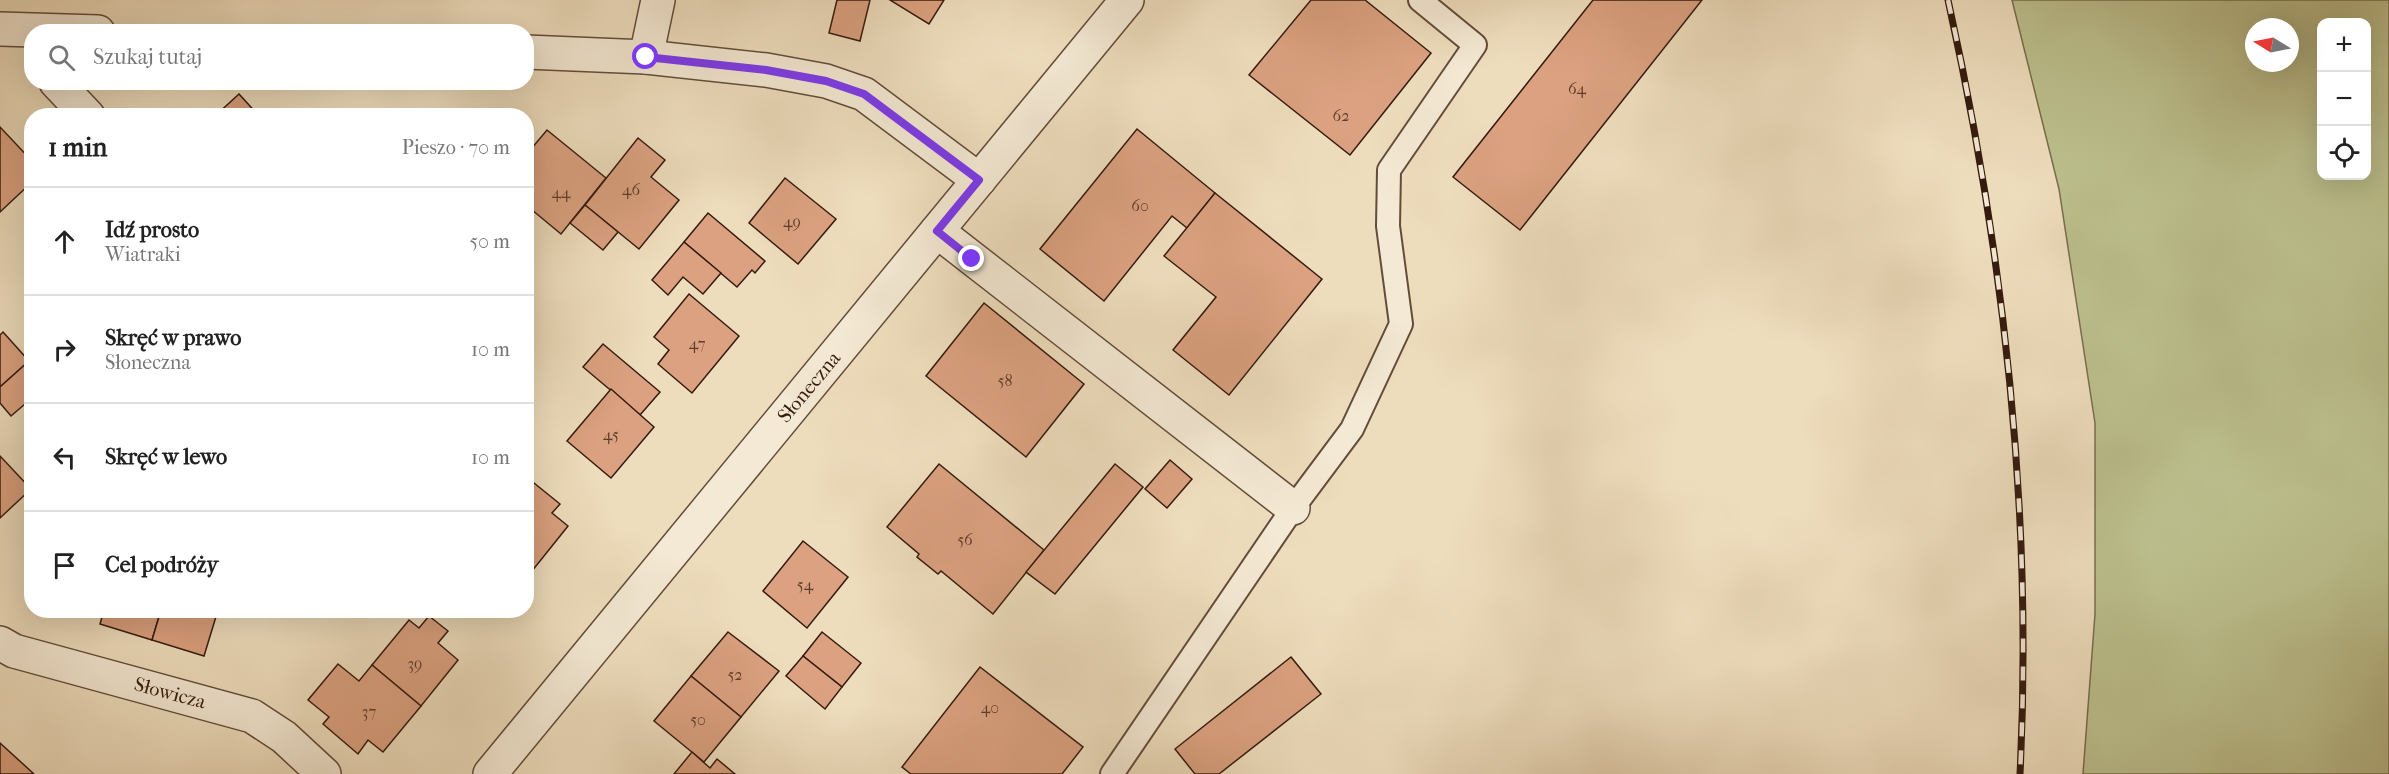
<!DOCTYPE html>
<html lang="pl">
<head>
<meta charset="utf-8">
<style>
  :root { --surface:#fff; --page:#f2f2f2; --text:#222; --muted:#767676; --line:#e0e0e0 }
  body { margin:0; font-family:"IM FELL French Canon",serif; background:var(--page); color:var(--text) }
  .controls { position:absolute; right:18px; top:18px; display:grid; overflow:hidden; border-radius:12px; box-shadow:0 6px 24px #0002 }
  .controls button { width:54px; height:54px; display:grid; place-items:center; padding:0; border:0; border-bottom:2px solid var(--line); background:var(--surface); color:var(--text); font:30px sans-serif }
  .compass { position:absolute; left:2245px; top:18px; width:54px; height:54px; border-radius:50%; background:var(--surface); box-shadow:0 6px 24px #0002; rotate:280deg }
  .stop { position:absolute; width:18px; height:18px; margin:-14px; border:4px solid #7c3aed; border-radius:50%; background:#fff }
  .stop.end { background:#7c3aed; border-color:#fff; box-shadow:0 2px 6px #0008 }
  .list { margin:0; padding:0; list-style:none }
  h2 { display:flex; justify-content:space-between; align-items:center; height:78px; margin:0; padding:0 24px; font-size:26px }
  h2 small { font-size:20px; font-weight:400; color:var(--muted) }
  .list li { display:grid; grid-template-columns:39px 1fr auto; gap:18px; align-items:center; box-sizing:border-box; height:108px; padding:0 24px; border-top:2px solid var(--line) }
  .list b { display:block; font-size:22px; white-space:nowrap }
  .list p { margin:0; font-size:20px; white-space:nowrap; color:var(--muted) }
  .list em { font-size:20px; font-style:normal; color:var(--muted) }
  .icon { flex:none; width:33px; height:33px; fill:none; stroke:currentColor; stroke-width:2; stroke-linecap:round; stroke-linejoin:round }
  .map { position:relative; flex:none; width:2389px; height:774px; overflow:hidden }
  .search { position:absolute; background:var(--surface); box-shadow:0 6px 24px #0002; left:24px; top:24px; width:510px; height:66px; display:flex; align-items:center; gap:15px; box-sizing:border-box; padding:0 21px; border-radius:24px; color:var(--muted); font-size:22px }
  .panel { position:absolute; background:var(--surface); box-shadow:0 6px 24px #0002; left:24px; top:108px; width:510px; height:510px; border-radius:24px }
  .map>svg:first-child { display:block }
  .green { fill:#bcc08e; stroke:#786e4e; stroke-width:1.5; fill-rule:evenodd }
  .building { fill:#dba180; stroke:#351b0e; stroke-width:1.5 }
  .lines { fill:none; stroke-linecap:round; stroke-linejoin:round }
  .service-casing { stroke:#634c3a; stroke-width:26 }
  .minor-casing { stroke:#634c3a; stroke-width:36 }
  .tertiary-casing { stroke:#634c3a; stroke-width:36 }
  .service { stroke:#f4e9d4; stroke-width:22 }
  .minor { stroke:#f4e9d4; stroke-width:33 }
  .tertiary { stroke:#f4e9d4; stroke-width:33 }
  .rail-casing { stroke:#351b0e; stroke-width:7 }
  .rail { stroke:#f4e9d4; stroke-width:4.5; stroke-dasharray:14; stroke-linecap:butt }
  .route { stroke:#7c3aed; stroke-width:8 }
  .labels { text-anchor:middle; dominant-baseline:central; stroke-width:4.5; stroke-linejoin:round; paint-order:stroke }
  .number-label { font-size:16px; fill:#5e3c2a }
  .street-label { font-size:20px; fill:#351b0e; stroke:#f4e9d4 }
</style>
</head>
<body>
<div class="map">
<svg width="2389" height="774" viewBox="0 0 2389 774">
  <rect width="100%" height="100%" fill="#eeddbd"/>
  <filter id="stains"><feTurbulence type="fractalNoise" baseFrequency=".00333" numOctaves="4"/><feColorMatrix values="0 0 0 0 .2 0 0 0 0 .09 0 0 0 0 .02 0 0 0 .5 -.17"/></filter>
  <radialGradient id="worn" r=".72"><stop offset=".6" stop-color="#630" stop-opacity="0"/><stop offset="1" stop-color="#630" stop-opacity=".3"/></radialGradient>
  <path class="green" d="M2012 0H2389V774H2083L2095 614V423L2059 189ZM2322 22H2366V176H2322ZM2254 27H2290V63H2254Z"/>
  <g class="building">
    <polygon points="837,0 870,0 860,41 829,33"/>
    <polygon points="890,0 944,0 929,24"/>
    <polygon points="1311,0 1365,0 1431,53 1350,155 1249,75"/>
    <polygon points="1593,0 1702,0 1520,230 1453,177"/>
    <polygon points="239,94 259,116 215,116"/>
    <polygon points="0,127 32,161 32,182 0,212"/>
    <polygon points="1137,129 1215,193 1187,228 1172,216 1104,301 1040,249"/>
    <polygon points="547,130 606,178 561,234 526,205 526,155"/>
    <polygon points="638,138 665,160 651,177 679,200 639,249 585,205"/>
    <polygon points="785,178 836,219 798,264 749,223"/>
    <polygon points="1215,193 1322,279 1229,395 1173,350 1216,297 1164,256"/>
    <polygon points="585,205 618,232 603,250 570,223"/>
    <polygon points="708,213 765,261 755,273 752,270 737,287 684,242"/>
    <polygon points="684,242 721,273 703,294 683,277 668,295 652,280"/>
    <polygon points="689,294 739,336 692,393 658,364 669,350 654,337"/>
    <polygon points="984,303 1084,384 1026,457 926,376"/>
    <polygon points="3,332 29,361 0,387 0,335"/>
    <polygon points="603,344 660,392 640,415 583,367"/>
    <polygon points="29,361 32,364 32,398 11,416 0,403 0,387"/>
    <polygon points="611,389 654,427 611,478 567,441"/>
    <polygon points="0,456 31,489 0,518"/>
    <polygon points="1170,460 1192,479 1167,508 1145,489"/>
    <polygon points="939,464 1044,550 993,614 941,571 938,574 917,557 919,554 887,527"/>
    <polygon points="1115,464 1143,487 1055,594 1026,572"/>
    <polygon points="534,483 560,504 552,513 568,526 532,571 526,567 526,493"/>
    <polygon points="803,541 848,577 807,628 763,591"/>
    <polygon points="104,610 161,610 152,640 100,624"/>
    <polygon points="161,610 218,610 204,656 152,640"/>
    <polygon points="429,616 448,631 438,643 458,660 421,706 372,665 409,620 419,628"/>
    <polygon points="728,632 779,671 741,717 691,676"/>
    <polygon points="822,632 861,663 842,687 803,656"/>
    <polygon points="803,656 842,687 825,709 786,676"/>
    <polygon points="1291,657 1321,694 1219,774 1195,774 1175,749"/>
    <polygon points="338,664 359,681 372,665 421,706 383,752 368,740 358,754 323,724 329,717 308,700"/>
    <polygon points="980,667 1083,747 1062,774 911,774 902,767"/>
    <polygon points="691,676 741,717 704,762 654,721"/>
    <polygon points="0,743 34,774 0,774"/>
    <polygon points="692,752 710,768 717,759 735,774 674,774"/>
  </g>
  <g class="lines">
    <defs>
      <polyline id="service" points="1112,774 1293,508 1352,429 1401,324 1388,226 1389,170 1475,45 1420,0"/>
      <g id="minor">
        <polyline points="0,29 98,32"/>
        <polyline points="526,52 646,57 766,70 826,81 864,94 979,180"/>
        <polyline points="646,57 658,0"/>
        <polyline points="56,82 88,116"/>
        <polyline points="937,231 1293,508"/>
        <polyline points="0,643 14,651 252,716 284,737 324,774"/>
      </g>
      <polyline id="tertiary" points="490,774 1127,0"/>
    </defs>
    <use href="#service" class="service-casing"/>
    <use href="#minor" class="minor-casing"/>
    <use href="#tertiary" class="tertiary-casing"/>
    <use href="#service" class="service"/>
    <use href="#minor" class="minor"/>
    <use href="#tertiary" class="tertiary"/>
    <defs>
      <path id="rail" d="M1948 0C2004 253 2033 514 2020 774"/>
    </defs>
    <use href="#rail" class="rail-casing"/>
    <use href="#rail" class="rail"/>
  </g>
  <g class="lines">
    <polyline class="route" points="646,57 766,70 826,81 864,94 979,180 937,231 972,259"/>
  </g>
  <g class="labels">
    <g class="number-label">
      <text x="1577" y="88">64</text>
      <text x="1341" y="115">62</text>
      <text x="631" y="189">46</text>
      <text x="561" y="192">44</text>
      <text x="1140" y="205">60</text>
      <text x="792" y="221">49</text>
      <text x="697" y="343">47</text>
      <text x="1005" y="380">58</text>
      <text x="611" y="434">45</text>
      <text x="965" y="539">56</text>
      <text x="805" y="584">54</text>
      <text x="415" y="663">39</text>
      <text x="735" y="674">52</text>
      <text x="990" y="707">40</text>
      <text x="369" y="711">37</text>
      <text x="698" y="719">50</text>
    </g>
    <g class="street-label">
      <text transform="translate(809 387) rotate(-50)">Słoneczna</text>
      <text transform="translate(170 693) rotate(15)">Słowicza</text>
    </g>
  </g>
  <rect width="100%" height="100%" filter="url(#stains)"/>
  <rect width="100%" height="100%" fill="url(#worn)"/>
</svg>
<div class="controls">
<button>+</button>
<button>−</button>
<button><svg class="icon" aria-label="locate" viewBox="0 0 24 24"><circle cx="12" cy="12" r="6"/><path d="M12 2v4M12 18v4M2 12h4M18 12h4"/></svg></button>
</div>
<svg class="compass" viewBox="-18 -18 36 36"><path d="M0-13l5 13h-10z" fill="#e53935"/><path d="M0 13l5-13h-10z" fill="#767676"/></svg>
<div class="stop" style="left:646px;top:57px"></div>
<div class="stop end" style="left:972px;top:259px"></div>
<div class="search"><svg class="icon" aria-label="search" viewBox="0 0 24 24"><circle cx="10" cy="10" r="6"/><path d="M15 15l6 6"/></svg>Szukaj tutaj</div>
<section class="panel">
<h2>1 min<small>Pieszo · 70 m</small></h2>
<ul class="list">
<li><svg class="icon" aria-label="ahead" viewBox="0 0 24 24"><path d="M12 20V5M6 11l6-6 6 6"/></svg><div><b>Idź prosto</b><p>Wiatraki</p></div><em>50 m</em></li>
<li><svg class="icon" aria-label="right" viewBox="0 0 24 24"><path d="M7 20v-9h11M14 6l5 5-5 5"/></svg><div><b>Skręć w prawo</b><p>Słoneczna</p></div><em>10 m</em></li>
<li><svg class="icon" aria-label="left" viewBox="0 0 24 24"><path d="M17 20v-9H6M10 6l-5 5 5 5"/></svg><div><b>Skręć w lewo</b></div><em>10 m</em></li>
<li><svg class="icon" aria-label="arrive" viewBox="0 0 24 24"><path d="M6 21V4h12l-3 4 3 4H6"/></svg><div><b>Cel podróży</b></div></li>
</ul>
</section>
</div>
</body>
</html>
